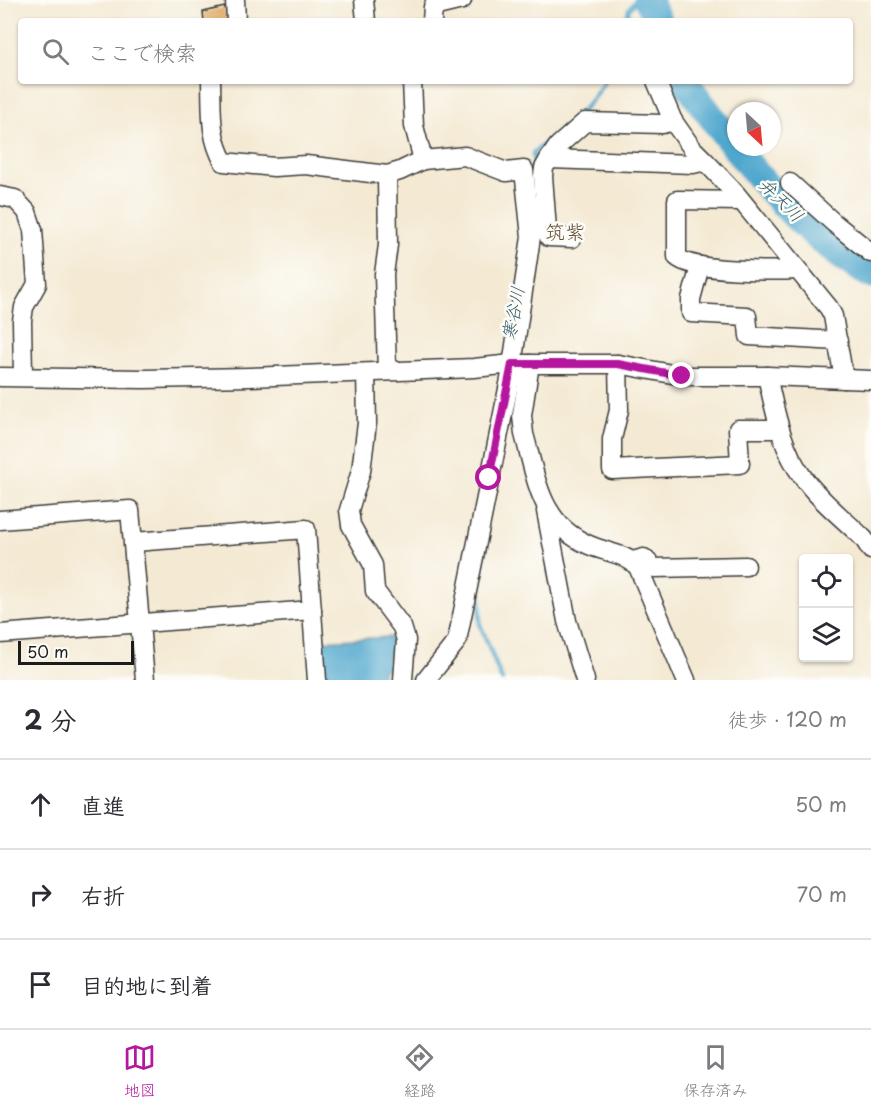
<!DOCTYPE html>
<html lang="ja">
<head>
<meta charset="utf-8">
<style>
  :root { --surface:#fff; --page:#f7f7f7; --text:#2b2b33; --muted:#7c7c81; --line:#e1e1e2; --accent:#b5179e }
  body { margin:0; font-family:"Playpen Sans","Klee One",sans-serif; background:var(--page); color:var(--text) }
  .controls { position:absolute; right:18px; bottom:18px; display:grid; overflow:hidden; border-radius:6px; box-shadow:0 2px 4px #0004 }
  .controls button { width:54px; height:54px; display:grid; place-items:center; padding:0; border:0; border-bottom:2px solid var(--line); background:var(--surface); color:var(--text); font:30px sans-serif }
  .compass { position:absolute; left:727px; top:102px; width:54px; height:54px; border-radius:50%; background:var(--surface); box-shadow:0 2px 4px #0004; rotate:154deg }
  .scale { position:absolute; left:18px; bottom:15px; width:116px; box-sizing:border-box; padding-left:6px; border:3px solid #1c1c1c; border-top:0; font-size:16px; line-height:21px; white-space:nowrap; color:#1c1c1c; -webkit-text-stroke:4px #fdfcf7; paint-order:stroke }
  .stop { position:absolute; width:18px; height:18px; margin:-14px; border:4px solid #b5179e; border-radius:50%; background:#fff }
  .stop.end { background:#b5179e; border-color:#fff; box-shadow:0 2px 6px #0008 }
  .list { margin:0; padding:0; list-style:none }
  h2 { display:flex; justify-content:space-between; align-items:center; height:78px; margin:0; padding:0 24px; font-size:26px }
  h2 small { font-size:20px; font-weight:400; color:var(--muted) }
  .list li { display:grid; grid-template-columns:39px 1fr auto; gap:18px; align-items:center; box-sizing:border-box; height:90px; padding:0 24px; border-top:2px solid var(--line) }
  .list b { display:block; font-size:22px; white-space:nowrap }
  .list em { font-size:20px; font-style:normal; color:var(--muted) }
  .icon { flex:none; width:33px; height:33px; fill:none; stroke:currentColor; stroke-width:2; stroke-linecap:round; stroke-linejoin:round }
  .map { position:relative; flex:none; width:871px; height:680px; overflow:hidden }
  .search { position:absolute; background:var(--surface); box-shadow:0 2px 4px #0004; left:18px; right:18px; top:18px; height:66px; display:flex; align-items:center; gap:15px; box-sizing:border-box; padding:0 21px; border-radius:6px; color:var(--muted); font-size:22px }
  .sheet { height:348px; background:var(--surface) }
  nav { display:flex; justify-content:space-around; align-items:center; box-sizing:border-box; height:84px; border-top:2px solid var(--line); background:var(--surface); font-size:16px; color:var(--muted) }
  nav a { display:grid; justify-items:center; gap:3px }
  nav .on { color:var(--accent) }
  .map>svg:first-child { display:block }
  .water { fill:#50a7cd; stroke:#366274; stroke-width:1.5 }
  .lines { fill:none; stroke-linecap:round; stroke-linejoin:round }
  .stream { stroke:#50a7cd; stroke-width:4.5 }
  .river { stroke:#50a7cd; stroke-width:28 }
  .building { fill:#dda860 }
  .minor-casing { stroke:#3c3b38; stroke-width:21 }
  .minor { stroke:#fff; stroke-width:18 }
  .route { stroke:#b5179e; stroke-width:8 }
  .labels { text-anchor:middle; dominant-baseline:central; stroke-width:5; stroke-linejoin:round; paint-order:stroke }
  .water-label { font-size:18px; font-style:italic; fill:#335b6c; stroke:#fdfcf7 }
  .quarter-label { font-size:20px; fill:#604d34; stroke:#fdfcf7 }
</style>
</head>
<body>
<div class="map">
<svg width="871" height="680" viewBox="0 0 871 680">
  <rect width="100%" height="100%" fill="#fdfcf7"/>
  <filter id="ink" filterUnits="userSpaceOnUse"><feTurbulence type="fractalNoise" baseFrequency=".0167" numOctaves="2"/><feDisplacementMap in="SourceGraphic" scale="12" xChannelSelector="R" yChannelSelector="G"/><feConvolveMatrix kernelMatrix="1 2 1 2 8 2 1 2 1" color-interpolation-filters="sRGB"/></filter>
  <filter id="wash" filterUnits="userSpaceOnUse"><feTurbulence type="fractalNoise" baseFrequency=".008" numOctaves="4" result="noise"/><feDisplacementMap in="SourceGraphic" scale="24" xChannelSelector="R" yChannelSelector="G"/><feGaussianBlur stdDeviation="1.35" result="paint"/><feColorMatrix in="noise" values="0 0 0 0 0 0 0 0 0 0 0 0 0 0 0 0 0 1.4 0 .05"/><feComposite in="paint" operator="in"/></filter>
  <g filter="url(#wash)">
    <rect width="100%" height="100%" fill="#f4ead4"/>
    <polygon class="water" points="390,637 392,642 387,669 383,671 383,678 325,680 321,641"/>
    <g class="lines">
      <g class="stream">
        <polyline points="626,21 629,9 636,0"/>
        <path d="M535 178 533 153C559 133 588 111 604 81"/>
        <polyline points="532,288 540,242 539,234"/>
        <polyline points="485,546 480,581 480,624 502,680"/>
      </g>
      <g class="river">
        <polyline points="648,0 658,21"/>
        <path d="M685 81C734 148 797 235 871 275"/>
      </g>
    </g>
    <g id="blocks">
      <polygon class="building" points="225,7 228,21 204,21 203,12"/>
    </g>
  </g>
  <g filter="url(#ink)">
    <use href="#blocks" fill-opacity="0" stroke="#3c3b38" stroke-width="1.5"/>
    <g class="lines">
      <defs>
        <g id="minor">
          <polyline points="235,0 236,21"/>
          <polyline points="364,0 366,21"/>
          <polyline points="432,21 433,7 462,0"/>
          <path d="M211 81C212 110 209 136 224 162L274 167 306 165 387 175 400 171 423 160 465 156 506 172 524 170 531 237 510 379 457 641 426 680"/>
          <polyline points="412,81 414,126 423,160"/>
          <polyline points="656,81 673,121"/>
          <polyline points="549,159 544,168 543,176 547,230 549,237 572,238"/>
          <polyline points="705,161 692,148 673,121 663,124 585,122 558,146 549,159 693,164 705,161 736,194 829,308 833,316 844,379"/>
          <polyline points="387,175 388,245 384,274 387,371"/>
          <polyline points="790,183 834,223 871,253"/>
          <polyline points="0,196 15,199 27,212 33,230 37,284 24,307 22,321 23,376"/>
          <path d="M741 201 677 200V257C692 272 775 271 797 270"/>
          <polyline points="700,266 691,299 691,313 747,316 749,336 838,341"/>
          <path d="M530 364 522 415 524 434C537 480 540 524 589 545 607 553 625 553 638 567L686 680"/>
          <polyline points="618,364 619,410 612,439 612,470 740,464 738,429 779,429"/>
          <polyline points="366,373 367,423 361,471 349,510 351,525 373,565 375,591 402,627 406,640 403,680"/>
          <path d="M767 376C775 410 781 447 802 476 819 500 844 519 864 539L871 550"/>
          <polyline points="0,377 144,379 250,377 474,368 512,364 618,364 683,376 767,376 871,380"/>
          <polyline points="546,511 567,621 585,680"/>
          <polyline points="0,520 130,510 145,680"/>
          <polyline points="134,542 306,529 317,680"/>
          <polyline points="633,561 644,558 654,568 746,566"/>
          <polyline points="0,634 312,610"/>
        </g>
      </defs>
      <use href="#minor" class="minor-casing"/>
      <use href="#minor" class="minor"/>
    </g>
  </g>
  <g class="lines" filter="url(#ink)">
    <polyline class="route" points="489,478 512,364 618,364 682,376"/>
  </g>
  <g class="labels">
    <g class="water-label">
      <text transform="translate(782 199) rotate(45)">弁天川</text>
      <text transform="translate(512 313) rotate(-79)">寒谷川</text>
    </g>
    <g class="quarter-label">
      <text x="565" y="231">筑紫</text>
    </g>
  </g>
</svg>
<div class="controls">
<button><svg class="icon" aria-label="locate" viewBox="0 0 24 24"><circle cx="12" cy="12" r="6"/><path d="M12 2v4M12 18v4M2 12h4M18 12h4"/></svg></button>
<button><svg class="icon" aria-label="layers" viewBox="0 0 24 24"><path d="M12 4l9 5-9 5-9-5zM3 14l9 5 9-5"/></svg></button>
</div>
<svg class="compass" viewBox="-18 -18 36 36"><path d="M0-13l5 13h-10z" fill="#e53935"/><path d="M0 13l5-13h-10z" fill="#7c7c81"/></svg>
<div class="scale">50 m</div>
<div class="stop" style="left:489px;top:478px"></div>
<div class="stop end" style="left:682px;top:376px"></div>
<div class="search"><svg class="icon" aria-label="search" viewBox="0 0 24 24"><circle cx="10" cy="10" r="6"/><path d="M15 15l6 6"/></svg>ここで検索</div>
</div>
<section class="sheet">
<h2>2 分<small>徒歩 · 120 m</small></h2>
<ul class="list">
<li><svg class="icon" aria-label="ahead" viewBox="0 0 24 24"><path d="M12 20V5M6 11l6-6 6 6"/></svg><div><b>直進</b></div><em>50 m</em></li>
<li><svg class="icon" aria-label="right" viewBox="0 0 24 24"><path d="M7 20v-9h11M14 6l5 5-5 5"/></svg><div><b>右折</b></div><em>70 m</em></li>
<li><svg class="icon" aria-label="arrive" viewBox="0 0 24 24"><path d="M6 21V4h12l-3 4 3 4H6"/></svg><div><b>目的地に到着</b></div></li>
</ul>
</section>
<nav>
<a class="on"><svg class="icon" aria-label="map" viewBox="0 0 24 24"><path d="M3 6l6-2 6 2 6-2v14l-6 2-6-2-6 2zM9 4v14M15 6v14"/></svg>地図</a>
<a><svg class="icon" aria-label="directions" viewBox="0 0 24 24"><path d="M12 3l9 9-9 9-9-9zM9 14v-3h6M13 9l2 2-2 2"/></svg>経路</a>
<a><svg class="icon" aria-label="saved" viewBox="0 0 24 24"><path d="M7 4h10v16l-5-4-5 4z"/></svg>保存済み</a>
</nav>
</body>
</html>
